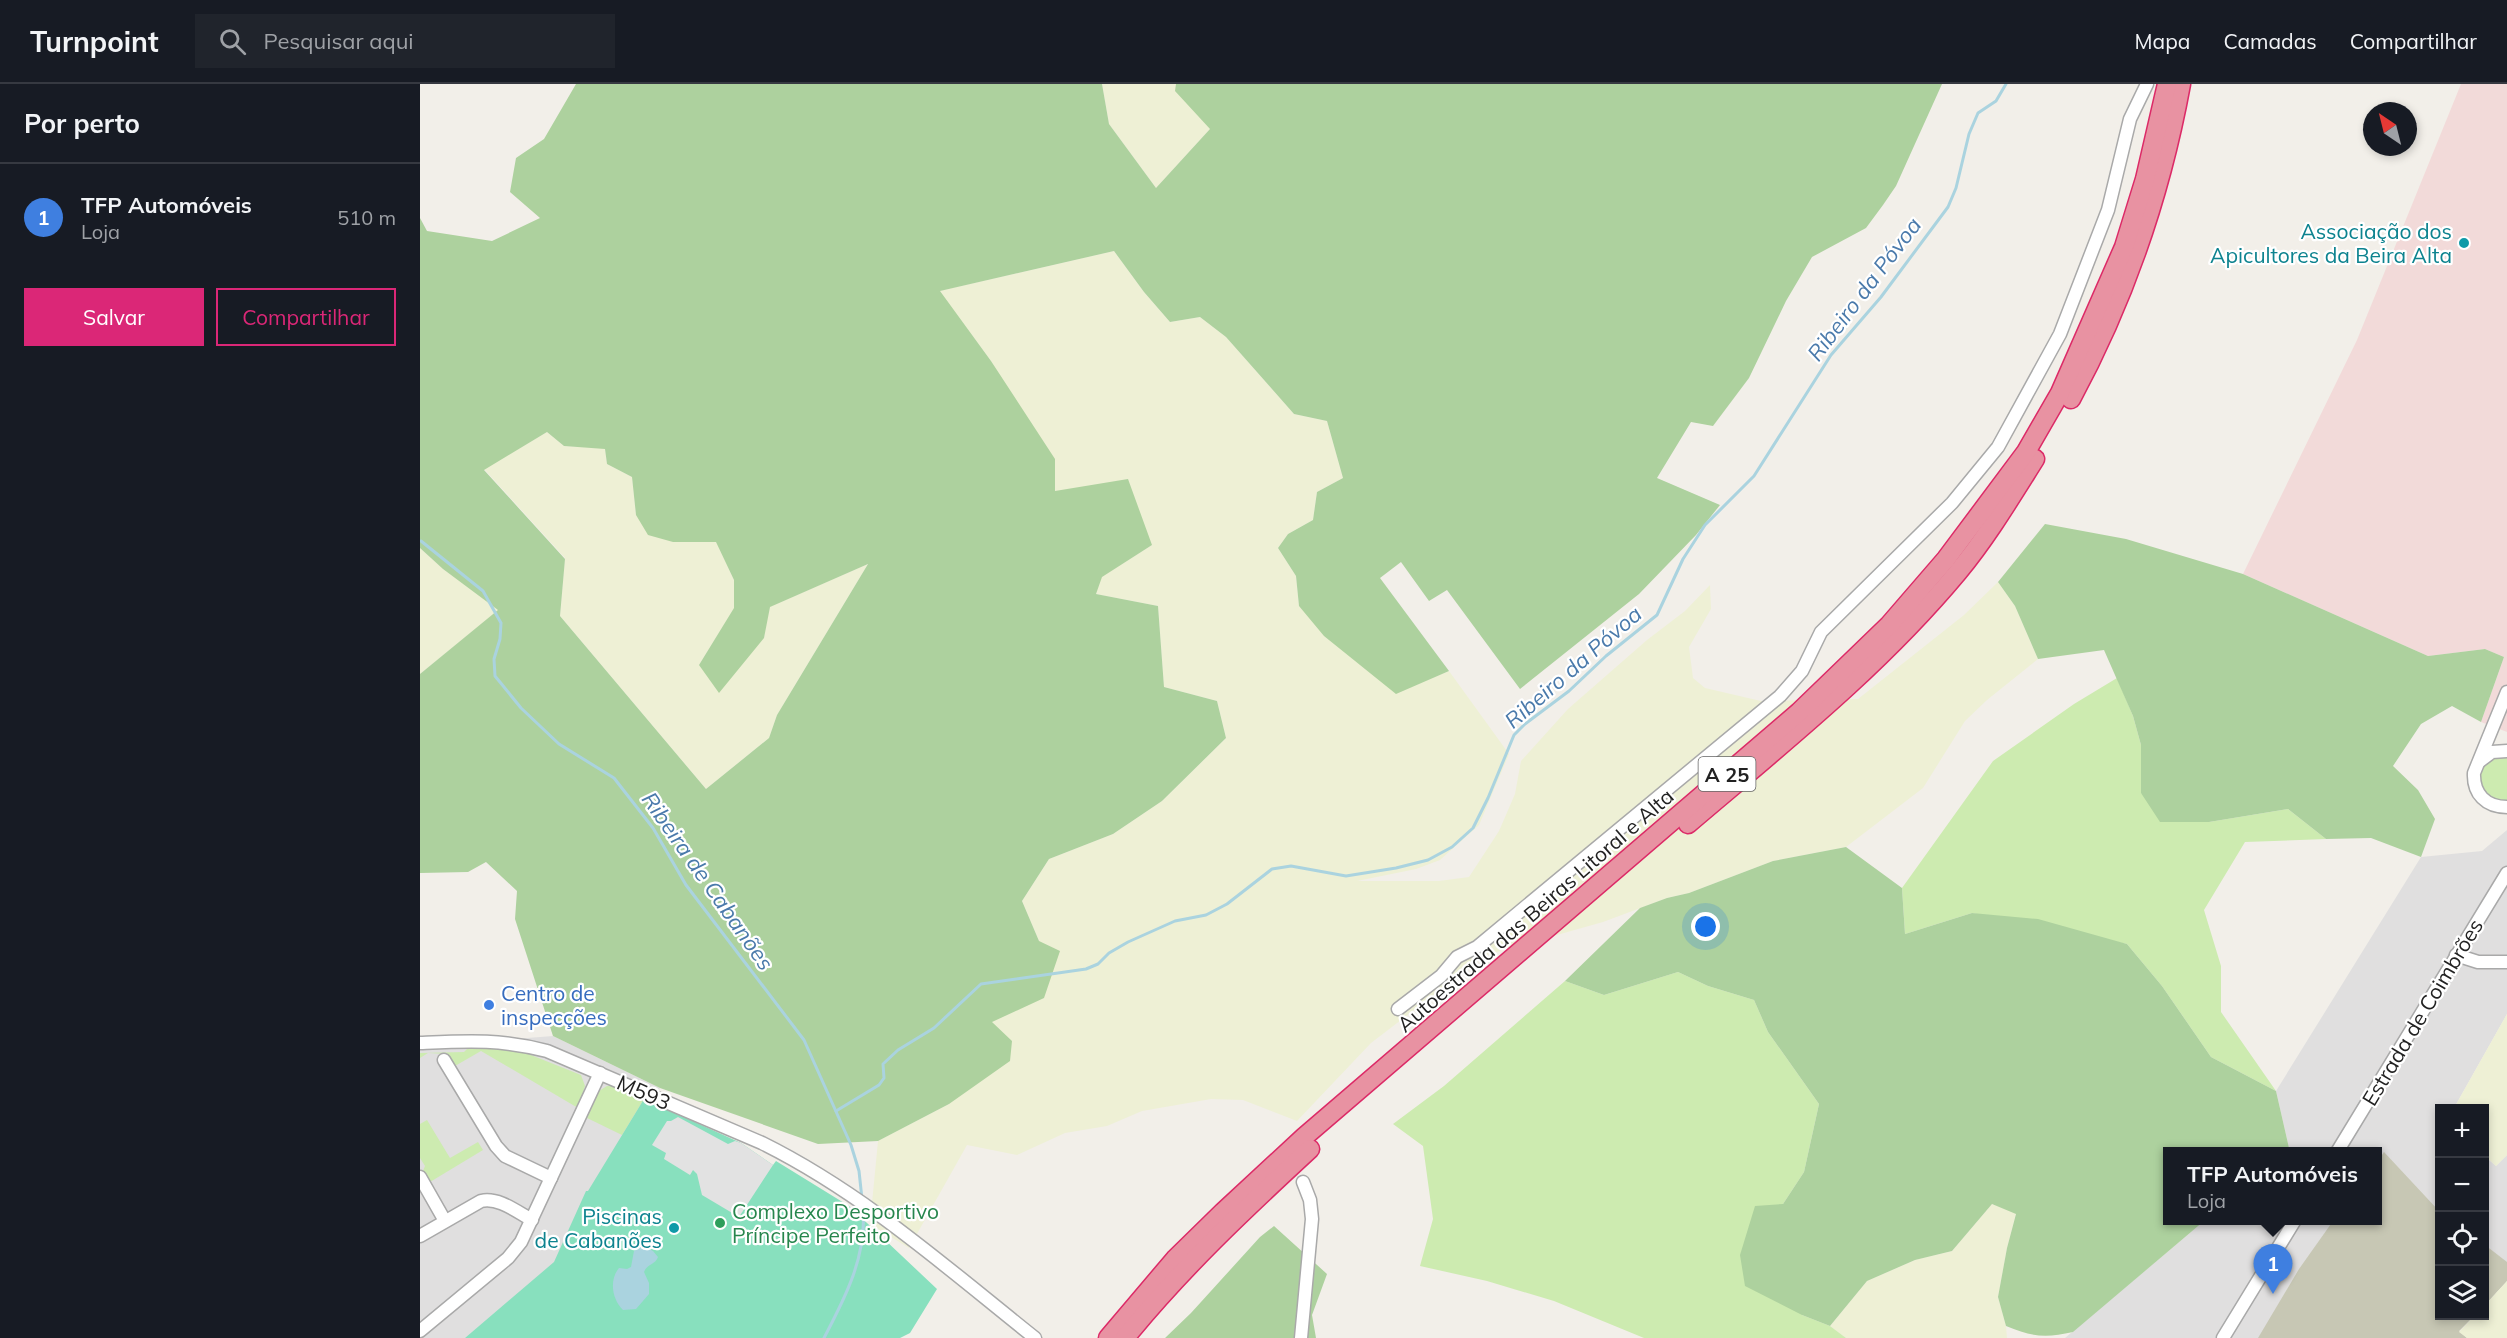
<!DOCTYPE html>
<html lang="pt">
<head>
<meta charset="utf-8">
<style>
  :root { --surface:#171b24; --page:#20242c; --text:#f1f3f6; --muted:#9ea1a6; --line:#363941; --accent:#db2777 }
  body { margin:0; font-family:Mulish,sans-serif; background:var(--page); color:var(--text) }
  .controls { position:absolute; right:18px; bottom:18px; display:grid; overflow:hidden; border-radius:0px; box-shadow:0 3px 9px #0003 }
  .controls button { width:54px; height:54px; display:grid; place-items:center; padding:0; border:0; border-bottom:2px solid var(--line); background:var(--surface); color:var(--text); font:30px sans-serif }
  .compass { position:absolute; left:1943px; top:18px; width:54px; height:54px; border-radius:50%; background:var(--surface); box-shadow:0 3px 9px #0003; rotate:325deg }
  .you { position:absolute; left:1286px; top:843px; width:21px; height:21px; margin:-15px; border:4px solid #fff; border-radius:50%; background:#1a73e8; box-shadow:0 0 0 9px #1a73e833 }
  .badge { display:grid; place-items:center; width:39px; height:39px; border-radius:50%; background:var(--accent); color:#fff; font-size:20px; font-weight:700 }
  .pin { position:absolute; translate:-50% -50px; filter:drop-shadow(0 2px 3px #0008) }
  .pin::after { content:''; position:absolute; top:32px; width:21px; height:18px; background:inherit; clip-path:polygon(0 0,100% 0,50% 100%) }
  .popup { position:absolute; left:1743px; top:1063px; width:219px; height:78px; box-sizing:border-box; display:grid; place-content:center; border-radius:0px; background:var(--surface); filter:drop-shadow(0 2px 4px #0005); font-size:20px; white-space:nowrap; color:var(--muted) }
  .popup b { font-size:22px; color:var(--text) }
  .popup::after { content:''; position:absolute; left:50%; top:100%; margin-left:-12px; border:12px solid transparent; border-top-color:var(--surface) }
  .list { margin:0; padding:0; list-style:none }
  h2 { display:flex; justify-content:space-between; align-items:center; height:78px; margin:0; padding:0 24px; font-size:26px }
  h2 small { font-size:20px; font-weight:400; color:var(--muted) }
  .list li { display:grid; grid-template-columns:39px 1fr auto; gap:18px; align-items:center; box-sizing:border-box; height:108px; padding:0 24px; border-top:2px solid var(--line) }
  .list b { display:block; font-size:22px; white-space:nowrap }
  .list p { margin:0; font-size:20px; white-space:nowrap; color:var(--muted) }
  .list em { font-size:20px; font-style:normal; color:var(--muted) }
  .actions { display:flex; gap:12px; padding:18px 24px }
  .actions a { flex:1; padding:14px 0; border:2px solid var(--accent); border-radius:0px; text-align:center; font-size:21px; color:var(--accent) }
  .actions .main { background:var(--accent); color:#fff }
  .icon { flex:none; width:33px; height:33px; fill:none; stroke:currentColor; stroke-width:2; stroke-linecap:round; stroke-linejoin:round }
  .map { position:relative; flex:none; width:2087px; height:1254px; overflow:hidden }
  header { display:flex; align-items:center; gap:36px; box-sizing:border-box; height:84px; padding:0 30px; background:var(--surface); border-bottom:2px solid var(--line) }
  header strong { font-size:28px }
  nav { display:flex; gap:33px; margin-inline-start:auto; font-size:21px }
  .search { width:420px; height:54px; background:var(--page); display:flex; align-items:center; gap:15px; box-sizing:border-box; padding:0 21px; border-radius:0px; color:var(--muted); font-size:22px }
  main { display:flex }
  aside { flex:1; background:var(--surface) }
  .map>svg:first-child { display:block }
  .residential { fill:#e0dfdf }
  .commercial { fill:#f2dad9 }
  .construction { fill:#c7c7b4 }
  .farmland { fill:#eef0d5 }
  .grass { fill:#cdebb0 }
  .forest { fill:#add19e; fill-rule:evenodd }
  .pitch { fill:#88e0be }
  .parking { fill:#e2e2e2 }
  .water { fill:#aad3df }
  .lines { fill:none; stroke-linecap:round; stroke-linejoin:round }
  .stream { stroke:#aad3df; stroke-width:3 }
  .minor-casing { stroke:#a9a9a9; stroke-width:15 }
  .highway-casing { stroke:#dc2a67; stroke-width:21 }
  .minor { stroke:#fff; stroke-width:12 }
  .highway { stroke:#e892a2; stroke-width:18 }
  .culture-dot { fill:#0f9aa8; stroke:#fff; stroke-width:2 }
  .shop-dot { fill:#3f7fe0; stroke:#fff; stroke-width:2 }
  .leisure-dot { fill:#2e9e5b; stroke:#fff; stroke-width:2 }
  .labels { text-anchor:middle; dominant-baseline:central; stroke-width:4.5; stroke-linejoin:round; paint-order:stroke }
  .shield { fill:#fff; stroke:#646464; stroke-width:1.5 }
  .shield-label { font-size:20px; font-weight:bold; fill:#222 }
  .culture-label { font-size:21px; fill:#0d838f; stroke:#fff; text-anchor:end }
  .street-label { font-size:21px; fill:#222; stroke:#fff }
  .shop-label { font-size:21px; fill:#366cbe; stroke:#fff; text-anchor:start }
  .leisure-label { font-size:21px; fill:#27864d; stroke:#fff; text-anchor:start }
  .water-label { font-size:22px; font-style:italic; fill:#4a7aab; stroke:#fff }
</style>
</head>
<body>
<header>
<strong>Turnpoint</strong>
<div class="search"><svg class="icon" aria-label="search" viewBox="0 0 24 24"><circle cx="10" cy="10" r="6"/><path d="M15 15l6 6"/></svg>Pesquisar aqui</div>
<nav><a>Mapa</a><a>Camadas</a><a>Compartilhar</a></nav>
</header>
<main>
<aside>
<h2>Por perto<small></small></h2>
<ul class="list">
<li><span class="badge" style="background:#3f7fe0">1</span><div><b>TFP Automóveis</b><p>Loja</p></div><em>510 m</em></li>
</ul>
<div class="actions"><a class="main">Salvar</a><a>Compartilhar</a></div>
</aside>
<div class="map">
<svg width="2087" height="1254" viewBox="0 0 2087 1254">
  <rect width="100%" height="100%" fill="#f2efe9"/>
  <g class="residential">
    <polygon points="2087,746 2087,930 2034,1024 2020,1024 2020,1232 2054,1232 2039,1247 2047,1254 1645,1254 1784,1137 1958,1136 1958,1068 1865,1067 1869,1064 1856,1007 2001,773 2062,767"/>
    <polygon points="133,952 240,1004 170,1126 123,1198 59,1254 0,1254 0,962"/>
    <polygon points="2087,1071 2087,1197 2065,1221 2064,1072 2076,1082"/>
  </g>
  <polygon class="commercial" points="2041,0 2087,0 2087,648 2061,638 2084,573 2065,565 2008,572 1823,490 1937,256"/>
  <g class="construction">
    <polygon points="1964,1068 2019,1127 2020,1232 2054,1232 2039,1247 2047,1254 1838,1254 1879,1185 1913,1137 1958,1136 1958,1077"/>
    <polygon points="2065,1161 2087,1178 2087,1197 2065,1221"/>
  </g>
  <g class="farmland">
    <polygon points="682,0 756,0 756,7 791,44 736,104 689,40"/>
    <polygon points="694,167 724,208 750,238 780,233 806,253 874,330 907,337 923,394 897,408 893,436 868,450 858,464 876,492 879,522 976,609 1029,587 1089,670 1059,741 1020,776 996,785 937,797 1019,797 1049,793 1079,747 1095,710 1101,677 1148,625 1227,556 1265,527 1290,501 1291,525 1269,563 1273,594 1285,604 1341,617 1438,615 1544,531 1578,498 1595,522 1618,575 1567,616 1545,637 1503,704 1426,763 1353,777 1269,809 1247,814 1183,838 1066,871 951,959 877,1037 823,1016 791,1015 722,1027 687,1042 645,1049 597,1071 547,1061 489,1164 450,1140 458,1057 529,1020 571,938 619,857 602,817 629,775 693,750 742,717 806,654 797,617 744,603 738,522 676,510 681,493 732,461 634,407 571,277 519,207"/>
    <polygon points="127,348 144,362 185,364 187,380 212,393 216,431 253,458 296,457 314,496 314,525 279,581 344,554 349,523 448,480 357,631 349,654 286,705 140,532 145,474 64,385"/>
    <polygon points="0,464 23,485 79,526 0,590"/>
    <polygon points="2087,930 2087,1071 2076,1082 2065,1072 2064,1024 2034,1024"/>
    <polygon points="1572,1120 1596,1129 1587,1164 1578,1213 1586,1242 1587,1254 1426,1254 1410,1242 1447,1197 1495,1176 1532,1167"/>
    <polygon points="2087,1197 2087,1254 2047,1254 2039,1248 2054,1232 2064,1232 2065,1221"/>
  </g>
  <g class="grass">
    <polygon points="1697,594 1713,632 1721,661 1721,709 1789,738 1868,725 1906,755 1825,758 1784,826 1801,882 1801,928 1856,1007 1791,973 1742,902 1707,860 1552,829 1485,850 1482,804 1573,677 1654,620"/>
    <path d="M2087 671V716C2065 719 2047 690 2069 676 2074 672 2081 672 2087 671Z"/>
    <polygon points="1258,888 1288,902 1334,916 1348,948 1399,1020 1384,1088 1363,1120 1382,1231 1410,1242 1426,1254 1224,1254 1134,1217 1067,1197 1000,1182 1013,1135 1003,1062 973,1040 1024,1002 1145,897 1184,911"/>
    <polygon points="66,963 106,969 161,991 165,1002 158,1024 61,967 35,982 28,970 8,969 0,974 0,969 44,968 48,964"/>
    <polygon points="187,1002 193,1002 224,1015 202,1051 167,1034 179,1007"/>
    <polygon points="7,1036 30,1074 58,1058 63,1066 10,1098 3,1087 5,1082 0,1074 0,1040"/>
  </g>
  <g class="forest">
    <path d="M156 0H682L689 40 736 104 790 45 755 7 756 0H1522L1476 102 1463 121 1446 144 1392 173 1366 217 1329 294 1293 342 1271 338 1237 394 1300 421 1276 451 1219 510 1100 605 1027 506 1009 517 981 478 960 494 1029 587 976 610 904 552 879 522 876 492 858 464 868 450 893 436 897 408 923 394 907 337 874 330 806 253 780 233 750 238 724 208 694 167 520 207 571 277 635 375V407L708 395 732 461 682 493 676 510 738 522 744 603 797 617 806 654 742 717 693 750 629 775 602 817 619 857 640 867 624 914 572 938 592 957 590 977 529 1020 458 1057 398 1060 240 1004 133 952 95 835 97 807 66 778 48 788 0 789V590L78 526 23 485 0 464V134L7 147 72 157 120 134 90 108 96 74 124 55ZM127 348 144 362 185 365 187 380 212 393 216 431 228 451 253 458H296L314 496V524L279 581 299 609 344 554 350 523 448 480 357 631 349 654 286 705 140 532 145 475 64 386Z"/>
    <polygon points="1625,440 1706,455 1823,490 2008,572 2065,565 2084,573 2061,638 2032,622 2001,640 1973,682 1998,706 2015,735 2001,773 1951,754 1906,755 1868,725 1789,738 1740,738 1721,709 1721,661 1713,632 1684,566 1618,575 1595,522 1578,498"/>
    <path d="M1426 763 1482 804 1485 850 1552 829 1618 835 1707 860 1742 902 1791 973 1856 1007 1869 1064 1865 1068H1748V1136L1784 1137 1653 1248C1626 1254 1612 1253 1586 1242L1578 1213 1587 1164 1596 1130 1572 1120 1532 1167 1495 1176 1447 1197 1410 1242 1382 1231 1325 1202 1320 1171 1335 1122 1363 1120 1384 1088 1399 1020 1348 948 1334 916 1288 902 1258 888 1184 911 1145 897 1220 824 1247 814 1269 809 1353 777Z"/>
    <polygon points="854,1142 907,1190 892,1231 896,1254 745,1254 771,1229 840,1153"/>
  </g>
  <polygon class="pitch" points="224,1015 321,1059 353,1081 356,1077 429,1122 517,1205 490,1249 480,1254 45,1254 134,1178 166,1107 168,1107"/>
  <polygon class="parking" points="258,1033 308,1060 315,1057 321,1059 353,1081 319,1133 282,1111 277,1090 273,1086 270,1091 244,1075 246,1069 232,1061 247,1037 251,1037"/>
  <path class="water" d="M224 1162 233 1167 238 1173C236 1180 227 1180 224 1188L229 1199V1210L216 1225 203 1226C192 1215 189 1196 199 1184L207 1185 211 1183 214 1167Z"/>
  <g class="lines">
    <g class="stream">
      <polyline points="1,457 63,507 81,539 80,555 74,575 75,592 101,624 139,660 194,694 233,744 266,801 384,956 431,1061 439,1087 442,1115"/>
      <polyline points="416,1027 459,1001 464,994 463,980 478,966 514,944 561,900 666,885 678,880 689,869 708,858 755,837 786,831 807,820 852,785 871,782 926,792 976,784 1008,776 1032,763 1053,744 1068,714 1094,651 1105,640 1149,607 1186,572 1237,531 1263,475 1285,441 1334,392 1411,271 1461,213 1528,123 1536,104 1549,50 1558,29 1576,17 1586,0"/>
      <path d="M404 1254C425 1214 447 1172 443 1125"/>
    </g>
    <defs>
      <g id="minor">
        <path d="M2087 608 2054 689C2053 710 2066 723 2087 723"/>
        <polyline points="2060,677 2072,668 2087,667"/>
        <polyline points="2036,871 2058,878 2087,878"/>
        <polyline points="978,925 1021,892 1037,873 1057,863 1360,612 1382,587 1401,548 1532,419 1578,363 1640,250 1688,126 1710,35 1727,0"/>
        <path d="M0 959C48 957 80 955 127 967L342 1059C443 1109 527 1184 615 1254"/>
        <polyline points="24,976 76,1062 85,1072 131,1094"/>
        <polyline points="1917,1068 2087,789"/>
        <polyline points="0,1093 25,1137"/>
        <path d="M0 1152 61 1117C79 1113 97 1128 112 1136"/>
        <polyline points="0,1247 88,1174 101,1158 180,989"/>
        <polyline points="881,1254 892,1135 890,1116 883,1098"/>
        <polyline points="1803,1254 1875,1136"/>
      </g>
      <g id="highway">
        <path d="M1651 315C1704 217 1741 109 1761 0"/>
        <path d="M1268 740C1362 660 1459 583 1538 488 1567 453 1591 413 1615 375"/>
        <polyline points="688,1254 755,1175 803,1128 884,1053 1379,628 1469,541 1526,475 1606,368 1640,309 1704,163 1725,95 1747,0"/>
        <path d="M705 1254C761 1185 825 1125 890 1065"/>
      </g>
    </defs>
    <use href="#minor" class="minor-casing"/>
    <use href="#highway" class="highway-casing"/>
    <use href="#minor" class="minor"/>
    <use href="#highway" class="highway"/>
  </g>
  <g class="culture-dot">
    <circle cx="2044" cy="159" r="6"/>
    <circle cx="254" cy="1144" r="6"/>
  </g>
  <circle class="shop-dot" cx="69" cy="921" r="6"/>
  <circle class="leisure-dot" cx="300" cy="1139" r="6"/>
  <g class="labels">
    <rect class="shield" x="1278.5" y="673" width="57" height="34" rx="4.5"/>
    <g class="shield-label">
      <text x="1307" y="690">A 25</text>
    </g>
    <g class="culture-label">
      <text x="2032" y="147">Associação dos<tspan x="2032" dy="24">Apicultores da Beira Alta</tspan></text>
      <text x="242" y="1132">Piscinas<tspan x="242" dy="24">de Cabanões</tspan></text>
    </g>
    <g class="street-label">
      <text transform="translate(1115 826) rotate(-41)">Autoestrada das Beiras Litoral e Alta</text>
      <text transform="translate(2002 928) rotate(-59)">Estrada de Coimbrões</text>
      <text transform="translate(224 1008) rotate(24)">M593</text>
    </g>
    <g class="shop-label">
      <text x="81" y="909">Centro de<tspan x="81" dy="24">inspecções</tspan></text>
    </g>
    <g class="leisure-label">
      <text x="312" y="1127">Complexo Desportivo<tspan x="312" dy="24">Príncipe Perfeito</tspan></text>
    </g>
    <g class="water-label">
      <text transform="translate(1444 205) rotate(-53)">Ribeiro da Póvoa</text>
      <text transform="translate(1153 583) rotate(-41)">Ribeiro da Póvoa</text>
      <text transform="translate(288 797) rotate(55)">Ribeira de Cabanões</text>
    </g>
  </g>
</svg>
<div class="controls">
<button>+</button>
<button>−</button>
<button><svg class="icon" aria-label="locate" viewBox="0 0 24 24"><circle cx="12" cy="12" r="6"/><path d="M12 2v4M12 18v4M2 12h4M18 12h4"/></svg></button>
<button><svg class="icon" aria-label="layers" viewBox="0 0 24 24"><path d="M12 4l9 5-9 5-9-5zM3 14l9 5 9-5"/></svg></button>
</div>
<svg class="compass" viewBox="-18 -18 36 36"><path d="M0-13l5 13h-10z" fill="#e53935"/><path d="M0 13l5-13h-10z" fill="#9ea1a6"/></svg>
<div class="you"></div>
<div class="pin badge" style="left:1853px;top:1210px;background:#3f7fe0">1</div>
<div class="popup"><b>TFP Automóveis</b>Loja</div>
</div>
</main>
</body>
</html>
